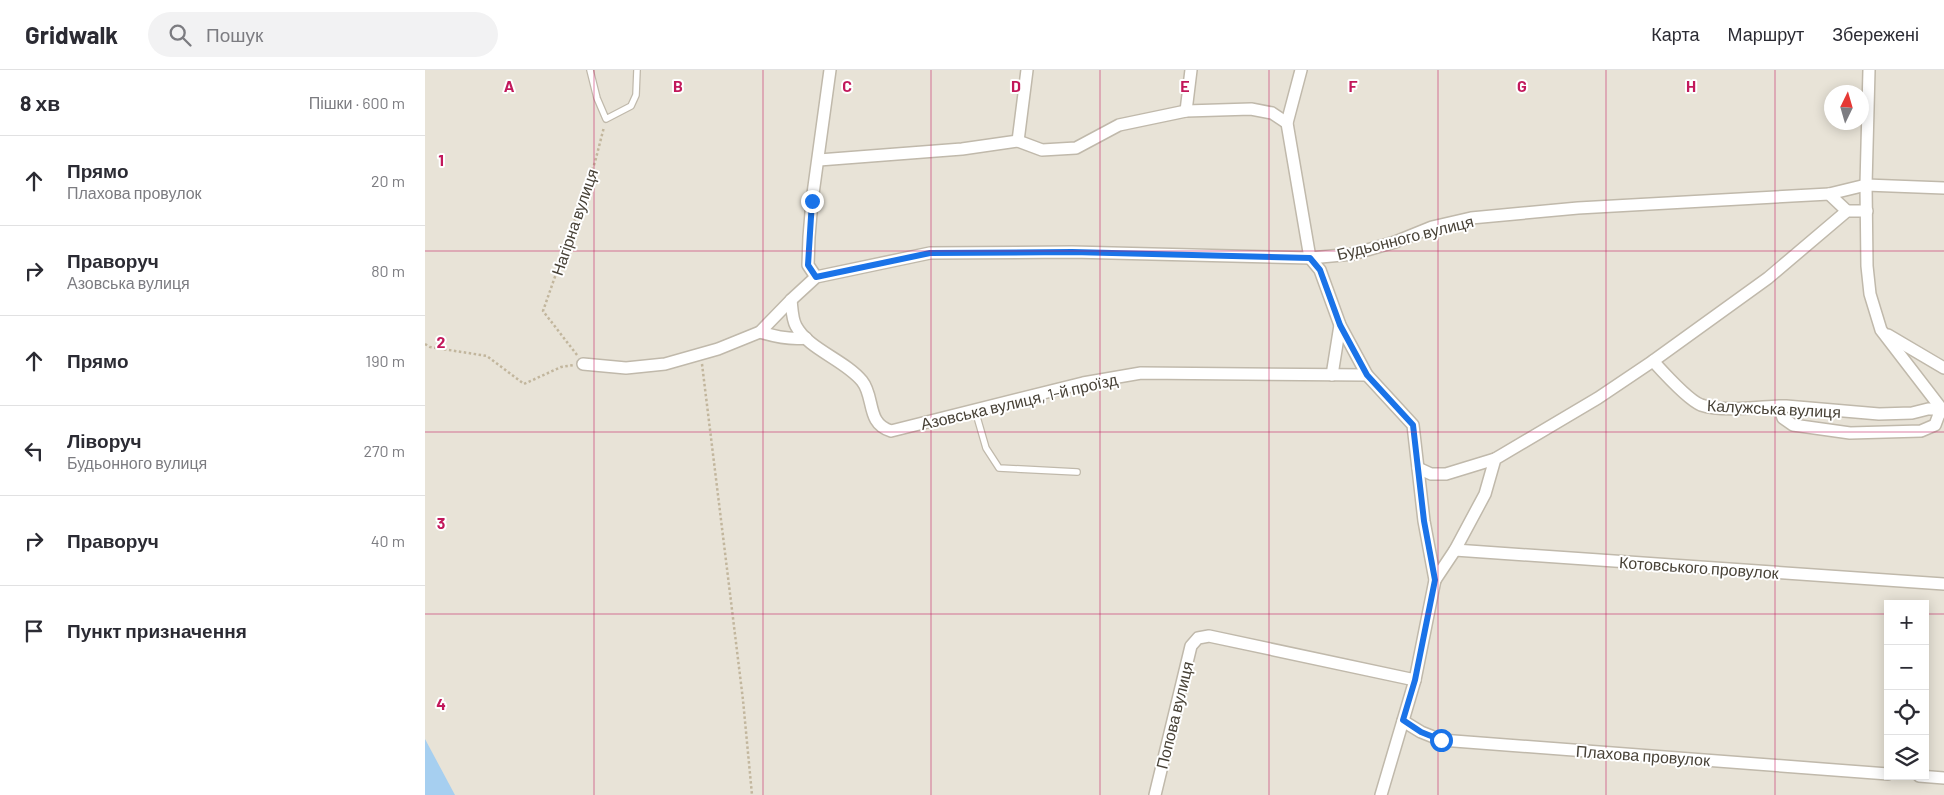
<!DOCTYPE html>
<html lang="uk">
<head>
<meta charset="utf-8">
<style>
  :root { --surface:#fff; --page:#f2f2f3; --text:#2b2b33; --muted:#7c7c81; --line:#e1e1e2 }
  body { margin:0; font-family:Barlow,sans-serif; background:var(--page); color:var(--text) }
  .controls { position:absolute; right:15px; bottom:15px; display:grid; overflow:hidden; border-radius:0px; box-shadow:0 2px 12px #0003 }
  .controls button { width:45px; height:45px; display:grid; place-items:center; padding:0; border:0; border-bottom:1px solid var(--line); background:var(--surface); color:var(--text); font:25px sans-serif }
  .compass { position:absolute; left:1399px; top:15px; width:45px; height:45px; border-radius:50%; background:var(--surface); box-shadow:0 2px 12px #0003; rotate:5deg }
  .stop { position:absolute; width:15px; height:15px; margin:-11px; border:4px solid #1a73e8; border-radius:50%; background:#fff }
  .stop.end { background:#1a73e8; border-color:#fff; box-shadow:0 1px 5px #0008 }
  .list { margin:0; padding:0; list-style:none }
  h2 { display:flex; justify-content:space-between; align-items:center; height:65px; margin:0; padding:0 20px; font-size:21px }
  h2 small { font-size:16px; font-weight:400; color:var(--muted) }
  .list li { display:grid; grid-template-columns:32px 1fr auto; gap:15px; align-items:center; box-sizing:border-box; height:90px; padding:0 20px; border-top:1px solid var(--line) }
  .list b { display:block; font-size:19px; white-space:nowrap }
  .list p { margin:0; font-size:16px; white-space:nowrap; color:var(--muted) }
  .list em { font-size:16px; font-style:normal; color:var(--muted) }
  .icon { flex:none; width:28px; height:28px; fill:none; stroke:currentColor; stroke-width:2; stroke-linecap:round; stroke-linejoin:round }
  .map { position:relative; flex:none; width:1519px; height:725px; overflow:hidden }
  header { display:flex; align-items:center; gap:30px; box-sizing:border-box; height:70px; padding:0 25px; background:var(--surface); border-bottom:1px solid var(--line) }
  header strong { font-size:24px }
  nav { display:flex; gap:28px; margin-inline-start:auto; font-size:18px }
  .search { width:350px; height:45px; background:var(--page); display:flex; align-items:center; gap:12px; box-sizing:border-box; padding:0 18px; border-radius:28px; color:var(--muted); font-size:19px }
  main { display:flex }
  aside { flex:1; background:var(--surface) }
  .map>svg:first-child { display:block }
  .residential { fill:#e8e3d7; fill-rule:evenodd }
  .water { fill:#a6cff0 }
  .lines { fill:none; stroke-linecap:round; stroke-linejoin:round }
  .lane-casing { stroke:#c0b9ab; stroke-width:8 }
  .street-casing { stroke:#c0b9ab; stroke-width:14 }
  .path { stroke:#c2b69d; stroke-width:2.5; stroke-dasharray:2.5 2.5; stroke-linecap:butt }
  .lane { stroke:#fff; stroke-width:5.5 }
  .street { stroke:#fff; stroke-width:11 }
  .route { stroke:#1a73e8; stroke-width:6 }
  .grid { fill:none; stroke:#c2185b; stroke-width:1; stroke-opacity:0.55 }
  .labels { text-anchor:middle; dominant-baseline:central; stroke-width:4; stroke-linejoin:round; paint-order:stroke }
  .street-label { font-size:16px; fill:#484237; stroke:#fff }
  .grid-label { font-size:16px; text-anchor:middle; font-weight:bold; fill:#c2185b; stroke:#fff; stroke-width:4; stroke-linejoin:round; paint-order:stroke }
</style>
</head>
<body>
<header>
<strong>Gridwalk</strong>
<div class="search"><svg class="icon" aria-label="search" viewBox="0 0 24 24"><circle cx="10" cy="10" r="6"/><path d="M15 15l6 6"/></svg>Пошук</div>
<nav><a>Карта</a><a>Маршрут</a><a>Збережені</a></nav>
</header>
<main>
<aside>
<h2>8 хв<small>Пішки · 600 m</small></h2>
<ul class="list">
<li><svg class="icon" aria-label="ahead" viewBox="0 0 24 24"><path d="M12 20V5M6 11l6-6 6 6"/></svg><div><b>Прямо</b><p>Плахова провулок</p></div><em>20 m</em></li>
<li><svg class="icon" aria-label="right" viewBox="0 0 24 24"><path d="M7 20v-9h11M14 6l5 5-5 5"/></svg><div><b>Праворуч</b><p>Азовська вулиця</p></div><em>80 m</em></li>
<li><svg class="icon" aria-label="ahead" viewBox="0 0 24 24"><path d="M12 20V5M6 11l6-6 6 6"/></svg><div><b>Прямо</b></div><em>190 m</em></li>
<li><svg class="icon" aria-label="left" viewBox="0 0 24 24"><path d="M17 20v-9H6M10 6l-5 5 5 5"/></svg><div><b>Ліворуч</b><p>Будьонного вулиця</p></div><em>270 m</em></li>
<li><svg class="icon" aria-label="right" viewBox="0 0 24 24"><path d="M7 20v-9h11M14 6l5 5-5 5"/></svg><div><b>Праворуч</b></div><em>40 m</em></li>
<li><svg class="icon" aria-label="arrive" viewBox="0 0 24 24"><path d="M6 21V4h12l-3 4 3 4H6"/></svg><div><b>Пункт призначення</b></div></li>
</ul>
</aside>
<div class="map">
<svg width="1519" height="725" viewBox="0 0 1519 725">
  <rect width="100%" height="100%" fill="#f4f1e9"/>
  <path class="residential" d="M0 0H1519V725H0ZM1406 22H1436V52H1406ZM1463 534H1500V706H1463Z"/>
  <polygon class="water" points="0,669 30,725 0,725"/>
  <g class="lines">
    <defs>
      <g id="lane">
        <polyline points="165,0 172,28 181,49 206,36 211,25 212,0"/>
        <polyline points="550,340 561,378 574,398 652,402"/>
      </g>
      <g id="street">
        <polyline points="876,0 862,53 885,188 895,200 915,255 942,305 988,355 999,451 1010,510 990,610 956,725"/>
        <polyline points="1444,0 1441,115 1442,196 1445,224 1456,260 1519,342"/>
        <polyline points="761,41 766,0"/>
        <polyline points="593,71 602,0"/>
        <polyline points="394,90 537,79 593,71 617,80 651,78 694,55 761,41 826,39 847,43 862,53"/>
        <polyline points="1404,124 1422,141"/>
        <polyline points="391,207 383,195 384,167 387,131 405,0"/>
        <path d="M366 230C367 238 367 249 371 256 383 279 420 290 437 311 450 327 441 354 466 361L658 313 716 303 942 305"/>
        <path d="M335 262C351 267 365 270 381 268"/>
        <polyline points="1463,265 1519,298"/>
        <path d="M1228 291C1238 302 1263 330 1276 335 1297 342 1332 337 1354 336H1361L1454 344 1487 343 1503 339H1516L1510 355 1496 361 1425 363 1368 355 1358 348 1354 336"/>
        <polyline points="158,294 201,298 240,294 293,279 335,262 366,230 391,207 505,183 647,182 885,188 928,184 970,172 1007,157 1046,148 1153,138 1404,124 1441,115 1519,118"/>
        <polyline points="907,305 915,255"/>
        <polyline points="993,398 1006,404 1021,404 1070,389"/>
        <polyline points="1030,480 1519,514"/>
        <polyline points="1010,510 1030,480 1060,424 1070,389 1173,328 1228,291 1343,208 1422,141 1442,141"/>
        <polyline points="978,651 996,662 1016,670 1463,704"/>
        <polyline points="1494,706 1519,708"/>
        <polyline points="730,725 766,576 773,568 784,566 990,610"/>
      </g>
    </defs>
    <use href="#lane" class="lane-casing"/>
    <use href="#street" class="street-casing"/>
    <g class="path">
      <polyline points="0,274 5,277 62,286 99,314 136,297 149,295"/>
      <polyline points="152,285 118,241 170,92 179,57"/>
      <polyline points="277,294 318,630 327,725"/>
    </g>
    <use href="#lane" class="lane"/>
    <use href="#street" class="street"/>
  </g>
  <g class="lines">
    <polyline class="route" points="387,131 383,195 391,207 505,183 647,182 885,188 895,200 915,255 942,305 988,355 999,451 1010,510 990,610 978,650 996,662 1016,670"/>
  </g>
  <path class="grid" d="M169 0V725M338 0V725M506 0V725M675 0V725M844 0V725M1013 0V725M1181 0V725M1350 0V725M0 181H1519M0 362H1519M0 544H1463M1500 544H1519"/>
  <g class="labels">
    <g class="street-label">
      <text transform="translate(149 152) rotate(-71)">Нагірна вулиця</text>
      <text transform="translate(980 167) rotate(-14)">Будьонного вулиця</text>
      <text transform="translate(594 331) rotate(-13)">Азовська вулиця, 1-й проїзд</text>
      <text transform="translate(1349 338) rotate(3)">Калужська вулиця</text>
      <text transform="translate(1274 497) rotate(4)">Котовського провулок</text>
      <text transform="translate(749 645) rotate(-76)">Попова вулиця</text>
      <text transform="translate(1218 685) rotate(4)">Плахова провулок</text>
    </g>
  </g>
  <g class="grid-label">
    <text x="84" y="22">A</text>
    <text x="253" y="22">B</text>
    <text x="422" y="22">C</text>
    <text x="591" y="22">D</text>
    <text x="760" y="22">E</text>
    <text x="928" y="22">F</text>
    <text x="1097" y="22">G</text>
    <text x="1266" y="22">H</text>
    <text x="16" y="96">1</text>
    <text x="16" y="278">2</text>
    <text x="16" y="459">3</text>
    <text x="16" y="640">4</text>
  </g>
</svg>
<div class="controls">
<button>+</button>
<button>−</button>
<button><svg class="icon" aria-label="locate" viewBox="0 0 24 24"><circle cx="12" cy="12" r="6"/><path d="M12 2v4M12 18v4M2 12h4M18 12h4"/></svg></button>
<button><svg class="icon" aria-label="layers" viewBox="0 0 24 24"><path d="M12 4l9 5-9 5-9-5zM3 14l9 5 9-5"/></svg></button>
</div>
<svg class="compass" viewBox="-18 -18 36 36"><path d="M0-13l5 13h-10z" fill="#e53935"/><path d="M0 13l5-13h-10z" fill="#7c7c81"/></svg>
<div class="stop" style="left:1016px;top:670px"></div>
<div class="stop end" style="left:387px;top:131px"></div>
</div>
</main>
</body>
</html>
